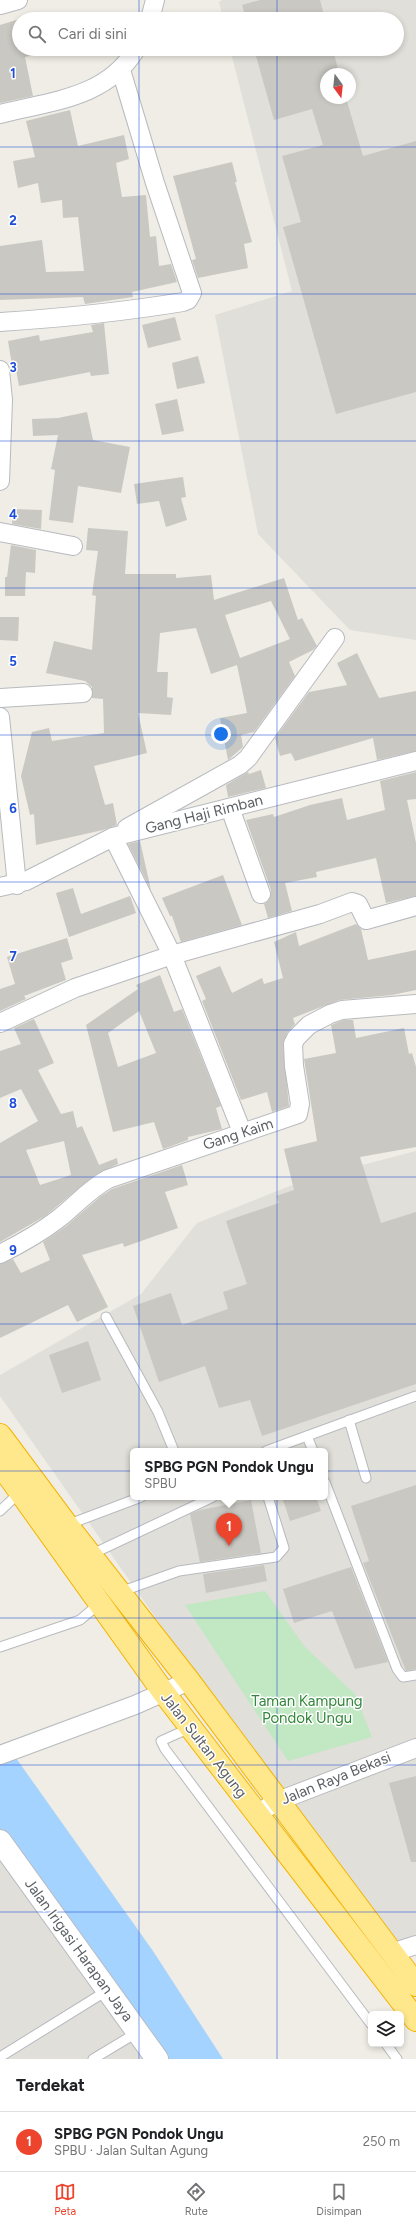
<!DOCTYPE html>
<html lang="id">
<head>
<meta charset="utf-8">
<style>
  :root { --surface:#fff; --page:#f2f2f2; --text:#202124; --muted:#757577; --line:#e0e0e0; --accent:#ed452d }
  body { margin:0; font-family:Figtree,sans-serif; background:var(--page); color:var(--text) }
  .controls { position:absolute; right:12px; bottom:12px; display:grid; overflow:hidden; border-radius:6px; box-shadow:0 2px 6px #0003 }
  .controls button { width:36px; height:36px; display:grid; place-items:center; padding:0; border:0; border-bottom:1px solid var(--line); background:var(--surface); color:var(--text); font:20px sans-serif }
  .compass { position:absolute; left:320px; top:68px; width:36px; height:36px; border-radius:50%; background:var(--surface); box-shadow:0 2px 6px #0003; rotate:165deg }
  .you { position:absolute; left:221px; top:734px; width:14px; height:14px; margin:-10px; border:3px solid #fff; border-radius:50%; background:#1a73e8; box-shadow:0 0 0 6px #1a73e833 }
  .badge { display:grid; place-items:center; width:26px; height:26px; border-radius:50%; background:var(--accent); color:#fff; font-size:13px; font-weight:700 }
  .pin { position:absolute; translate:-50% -33px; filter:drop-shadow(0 1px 2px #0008) }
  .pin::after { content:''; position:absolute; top:21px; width:14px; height:12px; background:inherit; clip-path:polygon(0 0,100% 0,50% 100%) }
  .popup { position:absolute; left:130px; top:1448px; width:198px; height:52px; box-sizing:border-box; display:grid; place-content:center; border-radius:6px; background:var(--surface); filter:drop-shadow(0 1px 3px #0005); font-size:13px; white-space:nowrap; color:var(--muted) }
  .popup b { font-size:15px; color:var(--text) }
  .popup::after { content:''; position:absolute; left:50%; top:100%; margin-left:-8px; border:8px solid transparent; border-top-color:var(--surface) }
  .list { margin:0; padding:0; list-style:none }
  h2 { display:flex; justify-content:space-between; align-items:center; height:52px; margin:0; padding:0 16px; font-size:17px }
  h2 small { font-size:13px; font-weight:400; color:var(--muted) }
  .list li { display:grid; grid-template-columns:26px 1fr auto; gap:12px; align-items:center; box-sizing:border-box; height:60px; padding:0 16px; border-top:1px solid var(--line) }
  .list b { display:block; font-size:15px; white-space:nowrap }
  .list p { margin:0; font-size:13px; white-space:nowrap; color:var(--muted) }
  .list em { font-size:13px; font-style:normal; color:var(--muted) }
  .icon { flex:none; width:22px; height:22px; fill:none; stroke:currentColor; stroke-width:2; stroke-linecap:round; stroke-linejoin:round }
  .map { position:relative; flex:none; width:416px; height:2059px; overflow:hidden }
  .search { position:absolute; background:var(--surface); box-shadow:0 2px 6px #0003; left:12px; right:12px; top:12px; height:44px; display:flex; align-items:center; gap:10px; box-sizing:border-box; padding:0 14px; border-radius:22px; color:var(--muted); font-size:15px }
  .sheet { height:112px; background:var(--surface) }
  nav { display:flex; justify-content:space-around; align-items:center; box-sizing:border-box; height:56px; border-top:1px solid var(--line); background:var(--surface); font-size:11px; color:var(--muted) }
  nav a { display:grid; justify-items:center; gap:2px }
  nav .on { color:var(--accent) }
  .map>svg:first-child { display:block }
  .industrial { fill:#e0dfd9; fill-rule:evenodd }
  .green { fill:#c1e7c3 }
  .water { fill:#a5d3ff }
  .building { fill:#cac8c2; fill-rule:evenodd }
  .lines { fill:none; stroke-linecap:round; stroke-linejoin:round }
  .lane-casing { stroke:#b7babf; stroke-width:11 }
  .street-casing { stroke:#b7babf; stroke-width:20 }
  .secondary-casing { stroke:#b8bbc1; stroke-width:24 }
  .highway-casing { stroke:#f4b400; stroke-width:24 }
  .lane { stroke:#fff; stroke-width:9 }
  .street { stroke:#fff; stroke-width:18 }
  .secondary { stroke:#fff; stroke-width:22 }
  .highway { stroke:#ffe78c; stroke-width:22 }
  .grid { fill:none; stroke:#1d4ed8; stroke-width:1; stroke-opacity:0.55 }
  .labels { text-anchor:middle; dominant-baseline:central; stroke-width:3; stroke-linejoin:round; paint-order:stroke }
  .street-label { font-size:15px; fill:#5c6065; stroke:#fff }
  .park-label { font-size:15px; fill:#33863b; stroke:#fff }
  .grid-label { font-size:13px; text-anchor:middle; font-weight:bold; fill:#1d4ed8; stroke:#fff; stroke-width:3; stroke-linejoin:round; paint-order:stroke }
</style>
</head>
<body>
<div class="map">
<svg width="416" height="2059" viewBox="0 0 416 2059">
  <rect width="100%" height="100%" fill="#efede5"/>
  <g class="industrial">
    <path d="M222 0H416V640L350 630 258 534 215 315 292 291 230 49H397V19H223L219 2ZM326 74H350V98H326Z"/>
    <path d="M416 1151V1945L391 1953 0 1396V1375L141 1294 197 1223 305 1180ZM133 1451H325V1497H133Z"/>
    <polygon points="0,1841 153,2059 0,2059"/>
  </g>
  <polygon class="green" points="265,1591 305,1647 355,1694 372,1737 288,1761 185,1605"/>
  <polygon class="water" points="11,1751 153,1951 223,2059 155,2059 0,1842 0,1755"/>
  <g class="building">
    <polygon points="260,0 320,0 325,19 246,19 242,5"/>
    <polygon points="16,20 19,21 19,49 52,49 52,51 25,57 33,96 0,103 0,25"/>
    <polygon points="254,49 333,49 339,74 326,74 326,98 346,98 363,156 416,141 416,392 336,414 283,227 301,222 282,156 323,145 312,109 274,120"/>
    <polygon points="70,110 78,146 124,135 129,159 116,163 122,197 146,195 150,237 156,236 159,266 171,264 177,282 132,292 133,297 85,304 83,297 0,300 0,246 42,240 46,272 84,271 78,217 63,218 62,200 41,203 38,183 18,188 13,161 35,157 26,121"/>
    <polygon points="232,162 237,182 235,182 252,242 244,244 248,268 198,278 192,260 196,259 173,176"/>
    <polygon points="175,317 181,340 148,348 142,325"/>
    <polygon points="104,323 109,374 91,376 90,372 19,386 15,364 12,365 8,341 39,335 40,341 93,332 91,325"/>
    <polygon points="198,356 205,383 177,389 172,363"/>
    <polygon points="177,399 184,431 162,435 155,404"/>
    <polygon points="87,412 93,440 130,447 121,493 78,486 73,523 49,520 55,470 51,469 58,435 33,436 32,419 58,418"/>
    <polygon points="183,477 186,497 181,498 187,520 166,527 159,501 137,504 134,484"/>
    <polygon points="13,509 42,510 41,529 12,524"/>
    <path d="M88 528 128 531 125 574H176V578L211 575 214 600 284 578 298 620 302 618 317 646 313 650 289 662 295 676 254 732 241 735 243 747 228 760 220 718 247 713 237 665 211 674 196 628 160 633 157 672H168L167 697 173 698 171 715 138 713 147 753 94 766 105 805 113 803 117 825 103 830 36 845 34 814 30 815 21 776 32 732 49 728 52 741 104 733 103 699 92 698V687L85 681 46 673 54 641 92 650 96 596 92 595 98 551 86 550ZM271 601 290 639 240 658 225 615Z"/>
    <polygon points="11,545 36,550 35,573 26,572 25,596 5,596 5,577 7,577"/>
    <polygon points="0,617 19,617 18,641 0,640"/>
    <polygon points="357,653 379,698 416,691 416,751 377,760 373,738 295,761 291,753 280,756 275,738 309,692 347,685 337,663"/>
    <polygon points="261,770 266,788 228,797 226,785 248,772 249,774"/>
    <polygon points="416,772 416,799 407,800 416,843 416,896 386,903 376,858 316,872 317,877 285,883 292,911 268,918 264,904 269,900 271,890 246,820 273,814 274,817 310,805 342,798 347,820 385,810 380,781"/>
    <polygon points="140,841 151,890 128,844"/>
    <polygon points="223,875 242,925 181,942 172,916 170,916 162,898"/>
    <polygon points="73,888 81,914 130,896 136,913 69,937 56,893"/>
    <polygon points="356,924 361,929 368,960 416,950 416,990 392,995 339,1000 293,1018 295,1024 287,1033 283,1044 289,1106 272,1112 267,1092 241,1100 202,1001 206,999 196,976 220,966 232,993 262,978 264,984 283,978 274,942 296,932 299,946"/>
    <polygon points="67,938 73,959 61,963 66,980 24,996 26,999 0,1011 0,989 15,984 7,957"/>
    <path d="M160 975 174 1012 182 1009 221 1106 216 1108 222 1129 188 1137V1140L163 1149 154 1122 113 1132 86 1025 138 989 136 985ZM139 1011 156 1053 118 1067 108 1033Z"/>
    <path d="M34 1019 54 1063 38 1070 61 1114 73 1111 77 1128 82 1126 99 1165 117 1158 118 1164 95 1175 45 1216 0 1242V1143L38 1121 21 1089 0 1098V1051L21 1044 14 1028ZM64 1141 71 1175 40 1185 26 1150Z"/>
    <polygon points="344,1020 353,1020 356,1038 404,1028 409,1054 412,1053 416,1067 416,1147 360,1157 381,1223 416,1212 416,1384 262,1436 250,1400 219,1408 205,1366 159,1382 133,1306 171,1293 182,1325 228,1309 223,1292 247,1284 226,1221 279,1203 276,1196 294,1190 284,1149 317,1141 304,1059 336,1053 331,1025"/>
    <polygon points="182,1165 188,1185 165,1192 178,1228 124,1247 123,1243 82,1255 108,1307 77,1322 68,1305 0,1338 0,1264 13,1259 21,1273 50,1260 43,1242 65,1227 101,1196 112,1189"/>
    <polygon points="88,1341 101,1380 62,1393 49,1355"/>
    <polygon points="416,1485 416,1669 406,1671 363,1563 369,1561 351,1506"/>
    <polygon points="282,1497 316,1497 321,1511 290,1521"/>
    <polygon points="251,1500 261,1553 200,1562 190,1514 200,1510"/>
    <polygon points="264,1565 267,1581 206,1593 203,1574"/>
    <polygon points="351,1567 388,1662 355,1669 332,1611 294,1623 283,1589"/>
    <polygon points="416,1776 416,1862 411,1862 389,1783"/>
  </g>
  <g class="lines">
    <defs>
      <g id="lane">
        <polyline points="106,1317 158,1412 174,1451"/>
        <polyline points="349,1420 366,1478"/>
        <polyline points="307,1436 313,1451"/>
        <polyline points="266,1451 416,1396"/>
        <polyline points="325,1482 397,1669 403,1677 416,1675"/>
        <polyline points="0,1511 20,1492"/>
        <polyline points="67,1525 141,1497"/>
        <polyline points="90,1555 213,1497"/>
        <polyline points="120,1592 179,1571 276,1557 284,1548 268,1497"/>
        <polyline points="0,1647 80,1620 100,1603"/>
        <polyline points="190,1728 161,1741 165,1749 371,2024"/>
        <polyline points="386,2044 397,2059"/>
        <polyline points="0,2057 108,1990"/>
        <polyline points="93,2059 138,2032"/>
      </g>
      <g id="street">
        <polyline points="0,5 18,0"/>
        <polyline points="150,19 155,0"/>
        <path d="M0 114C51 101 107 98 136 49"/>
        <path d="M0 322C62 318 122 312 183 302L188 300 192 293 155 183 121 70"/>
        <polyline points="0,370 3,400 0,481"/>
        <polyline points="0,532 73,546"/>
        <polyline points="0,698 83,693"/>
        <polyline points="0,717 17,885"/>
        <polyline points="230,808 261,894"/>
        <polyline points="127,828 240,765 248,758 335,638"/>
        <polyline points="113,837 172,955 242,1132"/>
        <polyline points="0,887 26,881 113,837 416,761"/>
        <polyline points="0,1023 75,988 172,955 320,914 352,902 358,904 366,920 416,906"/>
        <path d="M0 1254C20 1244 40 1233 58 1219 76 1205 88 1190 108 1179L298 1114 300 1104 294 1066 293 1044 296 1038 309 1025 330 1014 342 1010 416 1004"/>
        <polyline points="0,1755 135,1705 189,1681"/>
        <polyline points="258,1813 278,1801 416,1748"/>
        <polyline points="391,1953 416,1945"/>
      </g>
      <polyline id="secondary" points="0,1841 157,2059"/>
      <g id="highway">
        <polyline points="0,1435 67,1525 189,1681 416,1985"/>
        <polyline points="0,1464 164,1693 416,2020"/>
      </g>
    </defs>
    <use href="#lane" class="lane-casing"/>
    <use href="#street" class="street-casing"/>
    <use href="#secondary" class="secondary-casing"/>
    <use href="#highway" class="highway-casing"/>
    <use href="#lane" class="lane"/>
    <use href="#street" class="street"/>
    <use href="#secondary" class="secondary"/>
    <use href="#highway" class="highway"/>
  </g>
  <path class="grid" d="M139 0V19M277 0V19M139 49V2059M277 49V2059M0 147H416M0 294H416M0 441H416M0 588H416M0 735H416M0 882H416M0 1030H416M0 1177H416M0 1324H416M0 1471H416M0 1618H416M0 1765H416M0 1912H416"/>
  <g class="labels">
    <g class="street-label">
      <text transform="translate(204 814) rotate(-14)">Gang Haji Rimban</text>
      <text transform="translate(238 1134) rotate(-18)">Gang Kaim</text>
      <text transform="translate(204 1745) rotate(52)">Jalan Sultan Agung</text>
      <text transform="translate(336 1778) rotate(-22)">Jalan Raya Bekasi</text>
      <text transform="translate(79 1950) rotate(54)">Jalan Irigasi Harapan Jaya</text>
    </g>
    <g class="park-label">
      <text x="307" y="1701">Taman Kampung<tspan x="307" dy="17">Pondok Ungu</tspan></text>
    </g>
  </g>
  <g class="grid-label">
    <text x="13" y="78">1</text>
    <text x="13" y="225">2</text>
    <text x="13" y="372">3</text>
    <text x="13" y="519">4</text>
    <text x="13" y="666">5</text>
    <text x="13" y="813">6</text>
    <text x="13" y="961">7</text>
    <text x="13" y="1108">8</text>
    <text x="13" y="1255">9</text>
  </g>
</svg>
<div class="controls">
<button><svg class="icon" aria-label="layers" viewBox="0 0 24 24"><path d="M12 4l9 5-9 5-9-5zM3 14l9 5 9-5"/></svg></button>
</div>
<svg class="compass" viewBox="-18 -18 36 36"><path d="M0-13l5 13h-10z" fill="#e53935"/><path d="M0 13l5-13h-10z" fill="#757577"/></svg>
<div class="you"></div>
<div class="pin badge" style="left:229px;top:1546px">1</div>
<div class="popup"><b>SPBG PGN Pondok Ungu</b>SPBU</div>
<div class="search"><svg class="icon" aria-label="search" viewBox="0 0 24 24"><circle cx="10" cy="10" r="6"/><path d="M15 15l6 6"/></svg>Cari di sini</div>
</div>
<section class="sheet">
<h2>Terdekat<small></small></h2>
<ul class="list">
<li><span class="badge">1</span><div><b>SPBG PGN Pondok Ungu</b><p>SPBU · Jalan Sultan Agung</p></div><em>250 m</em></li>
</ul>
</section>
<nav>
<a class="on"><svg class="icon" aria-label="map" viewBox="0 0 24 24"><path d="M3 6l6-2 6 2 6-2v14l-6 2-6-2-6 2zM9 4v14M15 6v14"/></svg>Peta</a>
<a><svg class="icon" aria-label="directions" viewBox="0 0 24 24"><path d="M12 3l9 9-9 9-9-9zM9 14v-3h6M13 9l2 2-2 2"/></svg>Rute</a>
<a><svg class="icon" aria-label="saved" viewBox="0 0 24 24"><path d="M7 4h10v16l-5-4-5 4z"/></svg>Disimpan</a>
</nav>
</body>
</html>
